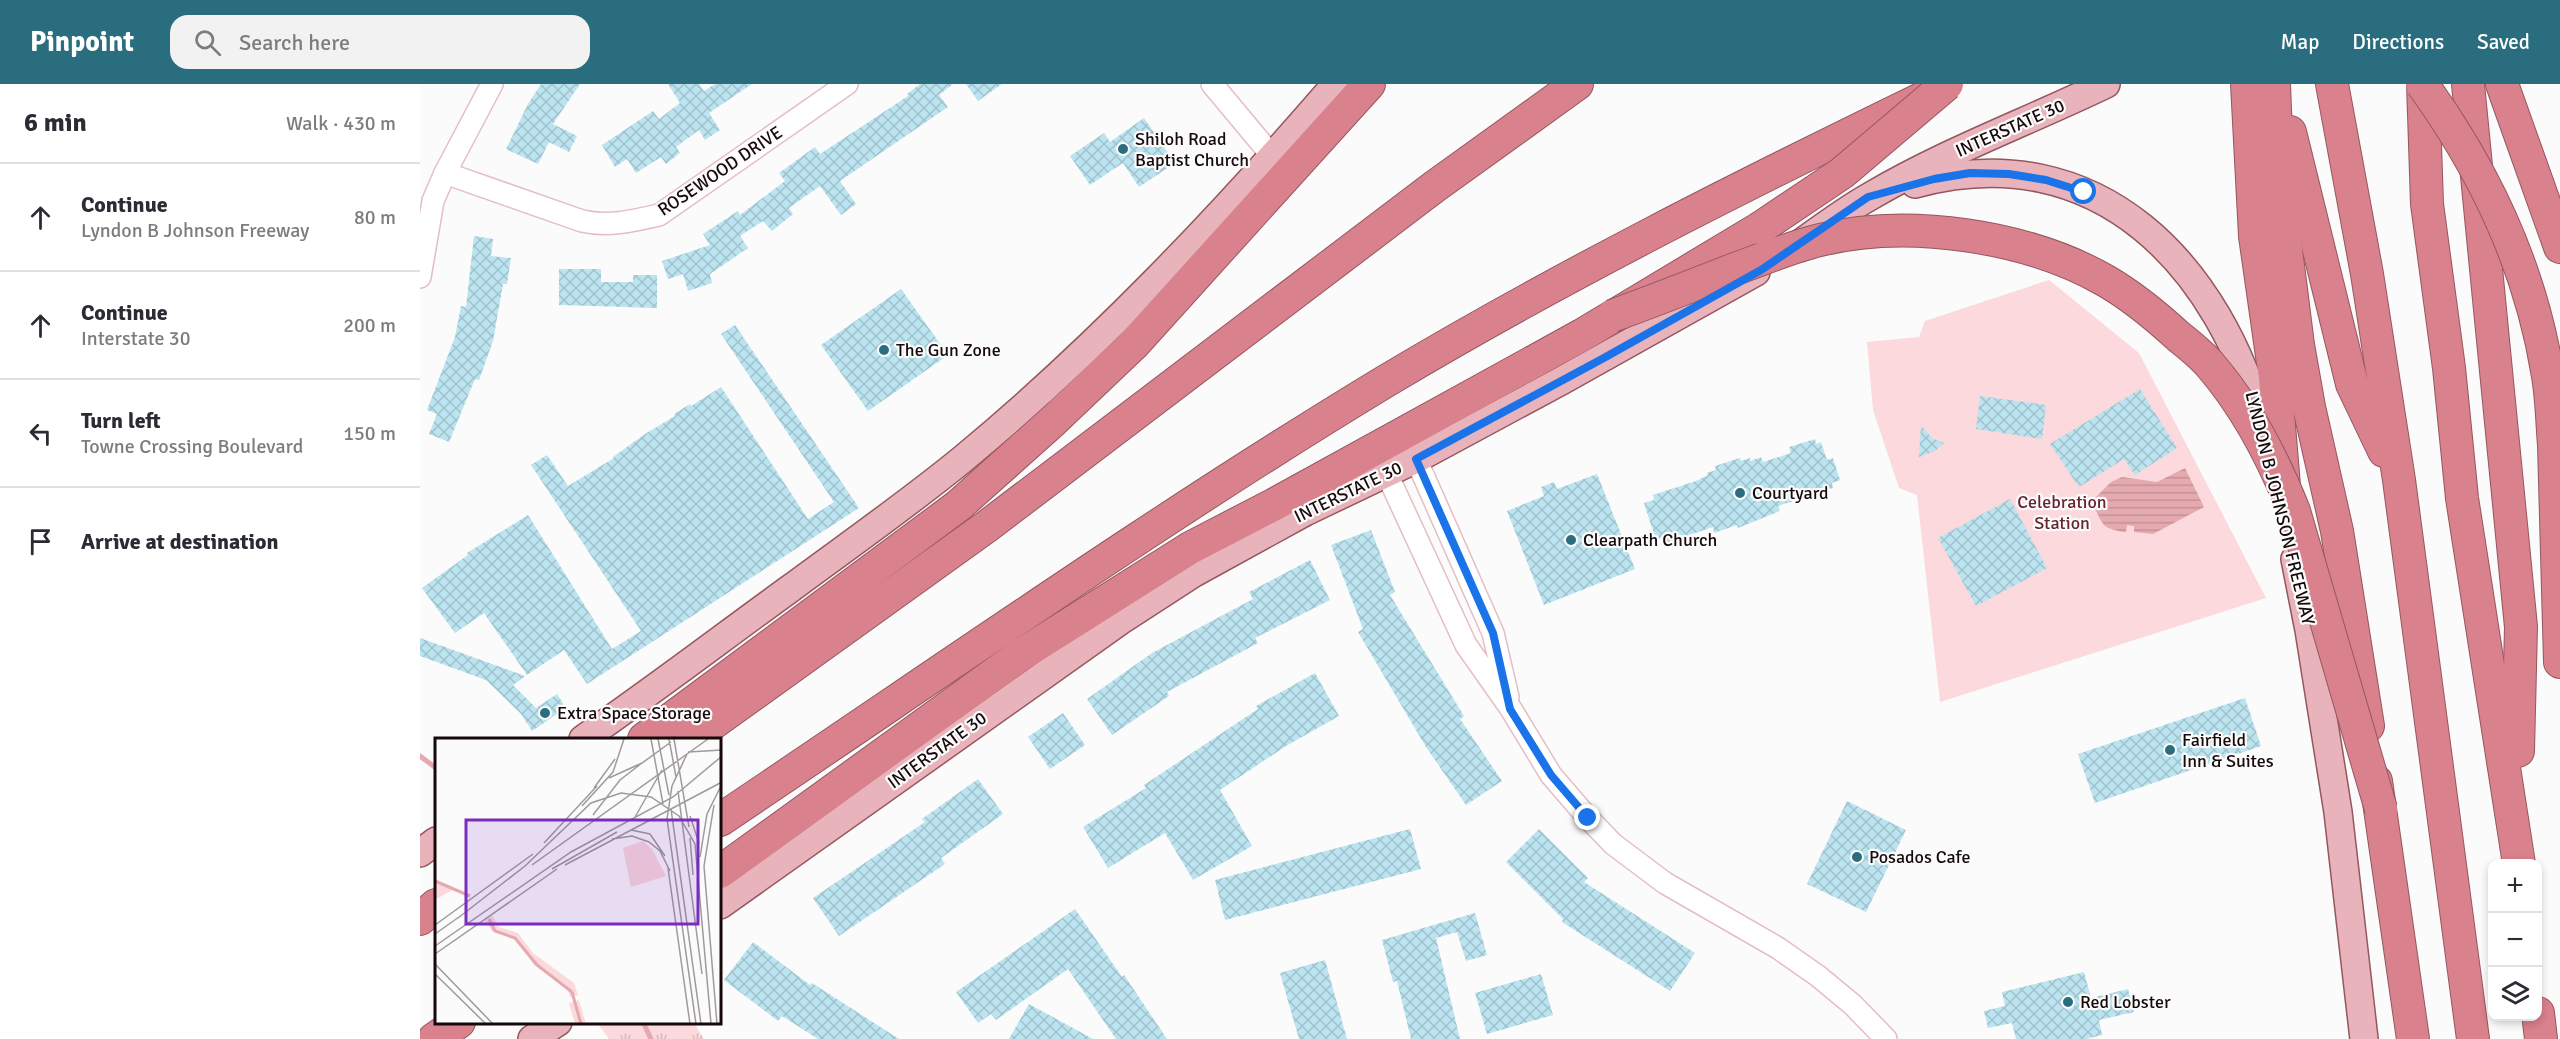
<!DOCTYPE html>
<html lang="en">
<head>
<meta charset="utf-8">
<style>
  :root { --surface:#fff; --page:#f2f2f3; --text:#2b2b33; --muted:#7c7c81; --line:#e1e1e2; --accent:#2a6d7f }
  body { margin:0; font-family:Signika,sans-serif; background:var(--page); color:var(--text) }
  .controls { position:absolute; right:18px; bottom:18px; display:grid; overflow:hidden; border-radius:12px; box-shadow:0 3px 9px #0003 }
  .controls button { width:54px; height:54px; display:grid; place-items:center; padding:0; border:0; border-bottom:2px solid var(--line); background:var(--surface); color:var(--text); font:30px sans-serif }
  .stop { position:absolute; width:18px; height:18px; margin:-14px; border:4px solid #1a73e8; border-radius:50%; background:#fff }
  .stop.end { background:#1a73e8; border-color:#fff; box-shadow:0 2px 6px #0008 }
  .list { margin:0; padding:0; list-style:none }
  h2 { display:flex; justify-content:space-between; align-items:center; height:78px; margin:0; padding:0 24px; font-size:26px }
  h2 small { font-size:20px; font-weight:400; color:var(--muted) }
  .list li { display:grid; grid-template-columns:39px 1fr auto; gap:18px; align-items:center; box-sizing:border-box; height:108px; padding:0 24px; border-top:2px solid var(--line) }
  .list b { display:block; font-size:22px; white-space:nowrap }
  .list p { margin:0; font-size:20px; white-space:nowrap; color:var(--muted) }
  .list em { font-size:20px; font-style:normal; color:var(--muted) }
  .icon { flex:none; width:33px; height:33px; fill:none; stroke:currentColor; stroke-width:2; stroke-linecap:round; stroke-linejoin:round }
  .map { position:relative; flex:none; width:2140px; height:955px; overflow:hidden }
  header { display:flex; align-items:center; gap:36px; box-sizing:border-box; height:84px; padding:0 30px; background:var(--accent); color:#fff }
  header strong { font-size:28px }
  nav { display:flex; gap:33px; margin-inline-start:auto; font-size:21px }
  .search { width:420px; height:54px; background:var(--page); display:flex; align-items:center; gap:15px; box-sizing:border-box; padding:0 21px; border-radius:18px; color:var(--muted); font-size:22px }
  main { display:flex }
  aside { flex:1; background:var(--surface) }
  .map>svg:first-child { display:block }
  .grass { fill:url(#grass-tufts) }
  .park { fill:#fbd9dc }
  .water { fill:url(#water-rules) }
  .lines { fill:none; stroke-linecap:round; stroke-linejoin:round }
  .stream { stroke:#e4aaaf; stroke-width:5 }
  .building { fill:url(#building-cross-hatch) }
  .minor-casing { stroke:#e5bec1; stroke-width:24 }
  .major-casing { stroke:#95575f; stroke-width:30 }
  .highway-casing { stroke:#95575f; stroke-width:34 }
  .minor { stroke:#fff; stroke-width:21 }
  .major { stroke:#e8b3ba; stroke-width:27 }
  .highway { stroke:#d9818c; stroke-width:32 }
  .highway-bridge-casing { stroke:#95575f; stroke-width:34; stroke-linecap:butt }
  .highway-bridge { stroke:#d9818c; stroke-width:32 }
  .route { stroke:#1a73e8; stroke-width:8 }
  .poi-dot { fill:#2a6d7f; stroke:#fbfbfb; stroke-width:2 }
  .labels { text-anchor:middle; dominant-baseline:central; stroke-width:4.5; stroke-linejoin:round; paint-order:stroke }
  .street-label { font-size:18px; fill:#16090b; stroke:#fbfbfb }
  .poi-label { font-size:18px; fill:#16090b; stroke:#fbfbfb; text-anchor:start }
  .park-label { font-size:18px; fill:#682430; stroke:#fbfbfb }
  .inset-river { fill:none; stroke:#e4aaaf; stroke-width:3 }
  .inset-road { fill:none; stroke:#9f9a9b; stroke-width:1.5 }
  .view { fill:#7b2cbf; fill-opacity:0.15; stroke:#7b2cbf; stroke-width:3 }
  .inset-edge { fill:none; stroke:#16090b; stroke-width:3 }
</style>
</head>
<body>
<header>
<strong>Pinpoint</strong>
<div class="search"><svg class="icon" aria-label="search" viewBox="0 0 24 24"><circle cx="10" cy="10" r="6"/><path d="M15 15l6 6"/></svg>Search here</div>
<nav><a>Map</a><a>Directions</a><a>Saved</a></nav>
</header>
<main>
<aside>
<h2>6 min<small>Walk · 430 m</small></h2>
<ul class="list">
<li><svg class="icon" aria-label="ahead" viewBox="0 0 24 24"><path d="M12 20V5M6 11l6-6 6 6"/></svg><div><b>Continue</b><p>Lyndon B Johnson Freeway</p></div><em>80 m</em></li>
<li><svg class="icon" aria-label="ahead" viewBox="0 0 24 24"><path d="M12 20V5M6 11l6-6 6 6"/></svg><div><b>Continue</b><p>Interstate 30</p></div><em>200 m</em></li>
<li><svg class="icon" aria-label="left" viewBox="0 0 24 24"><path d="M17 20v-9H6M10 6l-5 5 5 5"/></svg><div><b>Turn left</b><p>Towne Crossing Boulevard</p></div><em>150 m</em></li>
<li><svg class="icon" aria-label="arrive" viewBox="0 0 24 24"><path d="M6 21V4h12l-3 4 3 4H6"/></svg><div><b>Arrive at destination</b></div></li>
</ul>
</aside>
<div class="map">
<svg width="2140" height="955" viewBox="0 0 2140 955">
  <defs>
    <pattern id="grass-tufts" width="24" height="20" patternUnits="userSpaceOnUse" patternTransform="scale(1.5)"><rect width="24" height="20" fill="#fbd9dc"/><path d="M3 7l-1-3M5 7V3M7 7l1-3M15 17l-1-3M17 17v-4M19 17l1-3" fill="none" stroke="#d6b9bb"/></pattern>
    <pattern id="water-rules" width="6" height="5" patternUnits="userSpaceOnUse" patternTransform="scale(1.5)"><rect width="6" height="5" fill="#e4aaaf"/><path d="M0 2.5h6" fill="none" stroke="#c39195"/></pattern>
    <pattern id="building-cross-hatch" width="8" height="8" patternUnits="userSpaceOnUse" patternTransform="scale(1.5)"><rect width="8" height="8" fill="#bbe4f0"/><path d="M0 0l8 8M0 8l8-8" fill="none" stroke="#a0c2cc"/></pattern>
  </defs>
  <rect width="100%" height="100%" fill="#fbfbfb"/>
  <polygon class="grass" points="177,939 274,939 284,955 189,955"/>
  <polygon class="park" points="1629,196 1719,269 1846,514 1520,618 1497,411 1479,404 1453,326 1447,258 1499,253 1505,237"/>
  <path class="water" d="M1765 384 1784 423 1733 450 1714 448V442L1707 441 1706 448C1683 445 1683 442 1674 422L1678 420 1674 415 1691 398 1702 393 1737 398Z"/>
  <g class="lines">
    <g class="stream">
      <polyline points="0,672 16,684"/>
      <polyline points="223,938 231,955"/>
    </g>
  </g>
  <g class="building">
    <polygon points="121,0 160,0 133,40 157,52 149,68 129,58 118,80 86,65 108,20"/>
    <polygon points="248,0 279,0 284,7 295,0 332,0 289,29 300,46 285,56 279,46 256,63 260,69 246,80 241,73 216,89 207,75 195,83 182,61 233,27 239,35 260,19"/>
    <polygon points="500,0 533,0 519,11 528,23 420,97 436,120 421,131 400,102 369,124 373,130 352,147 343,137 320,152 328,164 290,190 292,199 268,207 263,190 248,195 242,177 290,161 283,150 318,127 320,131 365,97 359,89 395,63 400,70 488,12 487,10"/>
    <polygon points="546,0 582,0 558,17"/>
    <polygon points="724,34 755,79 719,103 703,79 670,101 650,72 684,49 690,58"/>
    <polygon points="54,152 73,155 71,172 91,174 87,200 83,200 73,257 59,296 55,295 29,358 9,350 17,330 7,326 35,253 41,222 46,223"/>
    <polygon points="139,185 181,185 181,198 213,198 213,191 237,191 237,224 139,221"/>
    <polygon points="481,205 528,271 448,327 401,261"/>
    <polygon points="315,241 439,424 167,600 144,566 107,591 64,529 35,549 2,504 48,471 47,469 108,431 192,565 221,547 111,381 127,371 148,402 194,374 193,373 225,350 255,332 254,330 270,320 271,322 301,303 388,435 414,418 301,250"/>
    <polygon points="1720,305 1757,364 1715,391 1704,375 1659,403 1630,360"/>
    <polygon points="1560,312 1626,321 1622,355 1556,345"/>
    <polygon points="1501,341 1512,354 1524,359 1515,367 1499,373"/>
    <polygon points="1395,355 1396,360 1401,358 1407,376 1413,374 1420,396 1412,399 1413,404 1358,422 1360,427 1318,444 1317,441 1294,449 1293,443 1246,459 1244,453 1236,456 1224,419 1234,416 1233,411 1276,397 1288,391 1287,389 1296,386 1295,382 1320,374 1321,377 1330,374 1330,377 1341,373 1343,378 1371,369 1369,363"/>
    <polygon points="1177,390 1215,485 1124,521 1087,427 1124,412 1121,403 1134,398 1137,405"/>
    <polygon points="1590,415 1627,484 1556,522 1518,454"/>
    <polygon points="951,446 975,508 970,511 1044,632 1040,635 1082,697 1046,721 1006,663 938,548 943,545 911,461"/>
    <polygon points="890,476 910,516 835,554 838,559 747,608 749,612 692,651 667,615 732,569 833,515 829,508"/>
    <polygon points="0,554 105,592 93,601 116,624 137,610 146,624 112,647 101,630 66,596 0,572"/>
    <polygon points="895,589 919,632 866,662 800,706 832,762 773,796 745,749 688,784 663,743 726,704 724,701 838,625 836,622"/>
    <polygon points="1825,614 1841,662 1675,719 1658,670"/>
    <polygon points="643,629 665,661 630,685 608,653"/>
    <polygon points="558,695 583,730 521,774 525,780 419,852 393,814 505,738 502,735"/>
    <polygon points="1427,717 1486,746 1446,828 1387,800"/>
    <polygon points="990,745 1001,785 805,836 795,796"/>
    <polygon points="1119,745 1168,794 1164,798 1275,869 1250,907 1142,838 1143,835 1086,778"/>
    <polygon points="655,825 702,893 704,891 747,955 696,955 648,885 576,936 571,930 558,939 536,908"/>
    <polygon points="1055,829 1067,871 1046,877 1037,848 1016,854 1040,955 991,955 977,897 973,898 962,856"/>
    <polygon points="333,858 390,901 392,899 479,955 398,955 362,932 358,937 304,896"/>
    <polygon points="905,876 927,955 879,955 860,889"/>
    <polygon points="1664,888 1671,914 1708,905 1714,928 1679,936 1682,951 1666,955 1596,955 1592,939 1568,944 1564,927 1585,922 1582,908"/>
    <polygon points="1121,890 1133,931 1067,950 1055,909"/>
    <polygon points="609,920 673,955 589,955"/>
  </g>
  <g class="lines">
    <defs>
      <g id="minor">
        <polyline points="792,0 853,73"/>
        <path d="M25 89 162 137C188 143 213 137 239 131L427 0"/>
        <polyline points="0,193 13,117 25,89 72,0"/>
        <polyline points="996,375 1073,549 1088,613"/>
        <polyline points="966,388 1046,561 1091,625 1131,691 1168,734 1193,760 1245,799 1358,864 1398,892 1433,921 1466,955"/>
      </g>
      <g id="major">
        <path d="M1495 100C1678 50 1801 182 1844 348"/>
        <path d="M1381 159C1403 143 1426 126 1449 113 1525 68 1607 38 1686 0"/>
        <polyline points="1875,475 1889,546 1918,728 1944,955"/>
        <path d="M163 655C234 606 302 554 371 504 429 461 488 420 544 374 679 262 801 133 916 0"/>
        <polyline points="0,769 16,757"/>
        <polyline points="300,821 700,537 774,489 885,428 996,375 1141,297 1336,188"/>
        <polyline points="112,955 138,938"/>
      </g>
      <g id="highway">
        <polyline points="1827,0 1835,152 1855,293 1864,402"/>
        <polyline points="1854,0 1858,102 1878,261 1889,323 1917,447 1948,642"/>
        <polyline points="1912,0 1947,190 1979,396 2053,955"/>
        <polyline points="2003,0 2007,120 2029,284 2042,414 2099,780"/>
        <polyline points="2048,0 2101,543 2098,667"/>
        <polyline points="2082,0 2140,163"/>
        <polyline points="1870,48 1932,300 1964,367"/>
        <polyline points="2134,361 2140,578"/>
        <polyline points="224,655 538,422 633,337 713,261 949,0"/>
        <polyline points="271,655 566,443 1014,103 1157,0"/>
        <polyline points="1956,697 1993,955"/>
        <path d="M300 736C521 588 738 435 966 297 1140 193 1322 102 1503 14"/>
        <polyline points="300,788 599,572 770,464 855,420 1162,251 1340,144"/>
        <polyline points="0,835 16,821"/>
        <polyline points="2118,929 2121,955"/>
        <polyline points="14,955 39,938"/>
      </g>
    </defs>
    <use href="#minor" class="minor-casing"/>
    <use href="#major" class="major-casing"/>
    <use href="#highway" class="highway-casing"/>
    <use href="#minor" class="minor"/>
    <use href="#major" class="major"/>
    <use href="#highway" class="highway"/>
    <defs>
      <g id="highway-bridge">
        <path d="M2002 0C2065 87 2111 185 2128 292 2132 315 2132 338 2134 361"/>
        <polyline points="1340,144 1422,89 1527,0"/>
        <path d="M1192 232C1233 217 1274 201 1315 185 1343 175 1371 163 1400 156 1488 134 1608 152 1686 197 1712 212 1735 231 1758 252 1769 261 1782 271 1791 282 1828 325 1853 374 1874 427L1961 725"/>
      </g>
    </defs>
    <use href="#highway-bridge" class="highway-bridge-casing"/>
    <use href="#highway-bridge" class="highway-bridge"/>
  </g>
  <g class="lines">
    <polyline class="route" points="1168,734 1131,691 1090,625 1073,549 996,375 1182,275 1341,186 1448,113 1514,95 1550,89 1589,90 1626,96 1664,108"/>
  </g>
  <g class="poi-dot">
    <circle cx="703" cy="65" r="6"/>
    <circle cx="464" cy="266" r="6"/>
    <circle cx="1320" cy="409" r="6"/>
    <circle cx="1151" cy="456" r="6"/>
    <circle cx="125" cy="629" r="6"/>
    <circle cx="1750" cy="666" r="6"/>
    <circle cx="1437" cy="773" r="6"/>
    <circle cx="1648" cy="918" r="6"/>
  </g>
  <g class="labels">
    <g class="street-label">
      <text transform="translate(1590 44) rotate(-24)">INTERSTATE 30</text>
      <text transform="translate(300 87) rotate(-34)">ROSEWOOD DRIVE</text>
      <text transform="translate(928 408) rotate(-26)">INTERSTATE 30</text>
      <text transform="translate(1860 424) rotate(76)">LYNDON B JOHNSON FREEWAY</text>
      <text transform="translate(517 666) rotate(-36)">INTERSTATE 30</text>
    </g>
    <g class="poi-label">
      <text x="715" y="55">Shiloh Road<tspan x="715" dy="21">Baptist Church</tspan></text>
      <text x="476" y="266">The Gun Zone</text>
      <text x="1332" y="409">Courtyard</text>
      <text x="1163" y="456">Clearpath Church</text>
      <text x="137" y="629">Extra Space Storage</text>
      <text x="1762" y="656">Fairfield<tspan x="1762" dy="21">Inn &amp; Suites</tspan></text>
      <text x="1449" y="773">Posados Cafe</text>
      <text x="1660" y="918">Red Lobster</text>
    </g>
    <g class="park-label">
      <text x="1642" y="418">Celebration<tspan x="1642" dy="21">Station</tspan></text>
    </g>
  </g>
  <g transform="translate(15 654)">
    <rect width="286" height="286" fill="#fbfbfb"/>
    <path d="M57 177 64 189 83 195 98 215 139 245 143 257 135 259 132 249 99 227 79 200 57 193 49 182ZM144 262 151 286H140L134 265Z" fill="#fbd9dc"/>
    <path d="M0 144 1 145 19 151 0 162Z" fill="#fbd9dc"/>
    <path d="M208 103 217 111 231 138 196 149 188 110Z" fill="#fbd9dc"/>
    <path class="inset-river" d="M0 143 35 158M54 181 60 193 80 200 102 227 137 254M137 254 146 286"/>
    <path class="inset-road" d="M216 1 228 66M223 1 234 57M234 1 241 39M239 1 254 89M253 14 287 12M252 16 237 48 232 81 261 286M174 40 207 25 236 4M159 50 180 21M243 53 267 236M279 67 269 128 282 286M147 68 178 34 189 1M236 71 266 286M158 77 185 42 207 25M255 78 264 105M200 79 227 32M196 92 215 96 230 118M255 100 258 137M177 101 197 98 214 104 225 113 235 133M109 105 162 48M265 119 272 76 287 46M97 127 273 1M130 127 287 44M233 130 255 286M117 131 182 94M23 180 90 128 156 65 186 55 216 59 244 78 260 106 276 286M0 187 98 116M0 196 24 179M0 208 136 114 238 59 287 18M0 216 122 131M0 226 58 286M0 236 51 286"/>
    <path class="view" d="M31 82H263V186H31Z"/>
    <rect width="286" height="286" class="inset-edge"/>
  </g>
</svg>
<div class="controls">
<button>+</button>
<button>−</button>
<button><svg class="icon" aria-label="layers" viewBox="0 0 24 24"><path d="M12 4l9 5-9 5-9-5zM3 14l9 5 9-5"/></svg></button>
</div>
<div class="stop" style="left:1664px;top:108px"></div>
<div class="stop end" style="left:1168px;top:734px"></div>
</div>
</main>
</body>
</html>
